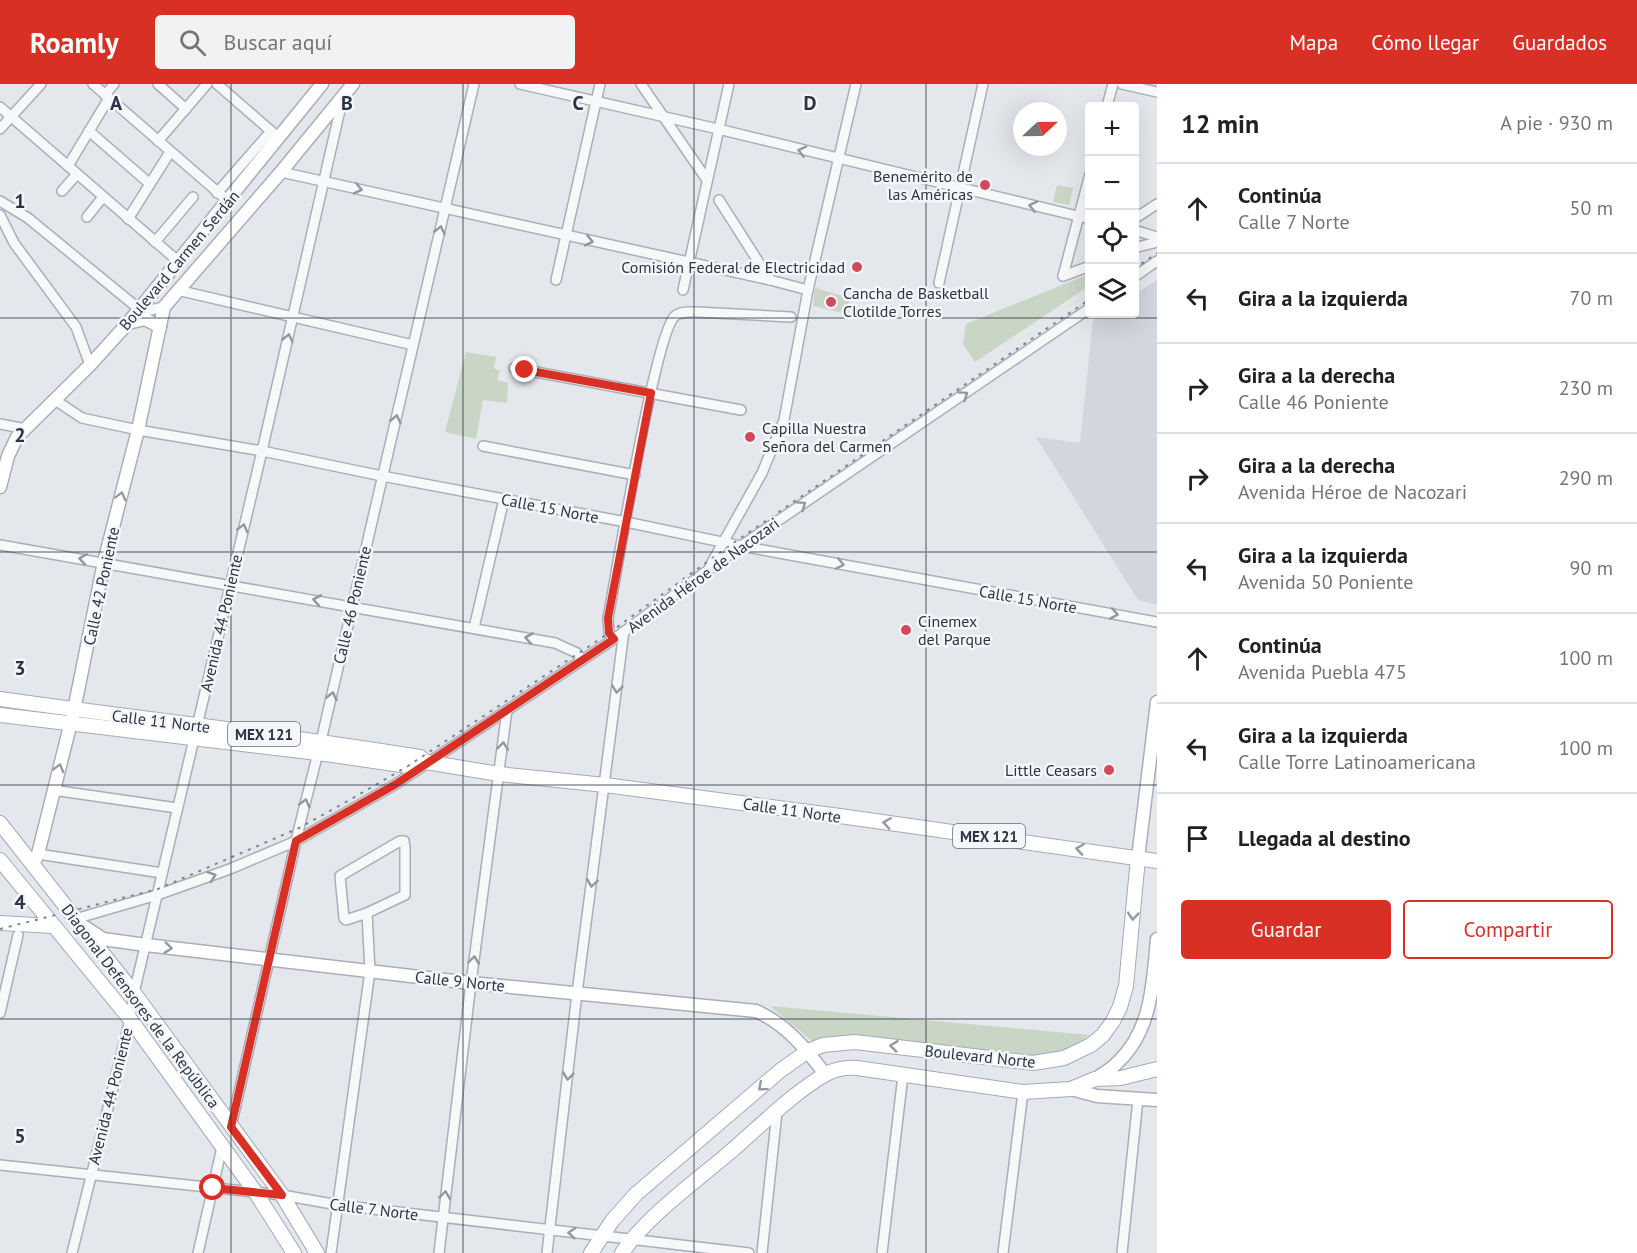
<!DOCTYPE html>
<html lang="es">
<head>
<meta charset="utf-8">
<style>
  :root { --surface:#fff; --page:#f2f2f2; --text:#202124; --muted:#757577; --line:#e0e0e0; --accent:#d93025 }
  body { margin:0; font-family:"PT Sans",sans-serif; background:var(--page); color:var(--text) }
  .controls { position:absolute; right:18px; top:18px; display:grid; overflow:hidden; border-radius:6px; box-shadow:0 6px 24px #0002 }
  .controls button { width:54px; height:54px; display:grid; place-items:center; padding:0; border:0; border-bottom:2px solid var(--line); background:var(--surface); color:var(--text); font:30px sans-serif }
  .compass { position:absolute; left:1013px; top:18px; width:54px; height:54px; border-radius:50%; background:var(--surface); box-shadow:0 6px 24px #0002; rotate:68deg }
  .stop { position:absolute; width:18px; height:18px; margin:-14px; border:4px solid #d93025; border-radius:50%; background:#fff }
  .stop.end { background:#d93025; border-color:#fff; box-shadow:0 2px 6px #0008 }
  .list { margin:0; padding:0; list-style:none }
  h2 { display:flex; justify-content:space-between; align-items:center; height:78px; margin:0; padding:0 24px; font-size:26px }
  h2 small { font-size:20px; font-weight:400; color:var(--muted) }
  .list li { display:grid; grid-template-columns:39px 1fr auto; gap:18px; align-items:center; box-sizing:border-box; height:90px; padding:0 24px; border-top:2px solid var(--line) }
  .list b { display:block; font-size:22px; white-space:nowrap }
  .list p { margin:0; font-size:20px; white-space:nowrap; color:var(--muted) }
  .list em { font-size:20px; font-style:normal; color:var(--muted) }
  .actions { display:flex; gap:12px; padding:18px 24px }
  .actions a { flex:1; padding:14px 0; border:2px solid var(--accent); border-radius:6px; text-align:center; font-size:21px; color:var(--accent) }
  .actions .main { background:var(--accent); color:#fff }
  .icon { flex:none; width:33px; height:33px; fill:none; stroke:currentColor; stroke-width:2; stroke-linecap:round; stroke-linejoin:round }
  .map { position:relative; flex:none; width:1157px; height:1169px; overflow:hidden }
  header { display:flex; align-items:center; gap:36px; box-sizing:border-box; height:84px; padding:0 30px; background:var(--accent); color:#fff }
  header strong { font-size:28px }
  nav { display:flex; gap:33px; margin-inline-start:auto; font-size:21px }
  .search { width:420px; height:54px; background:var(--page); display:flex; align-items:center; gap:15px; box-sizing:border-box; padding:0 21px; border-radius:6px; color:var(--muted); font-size:22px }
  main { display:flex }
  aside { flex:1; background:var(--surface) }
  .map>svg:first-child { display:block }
  .built { fill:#d2d6de }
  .green { fill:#c9d6c5 }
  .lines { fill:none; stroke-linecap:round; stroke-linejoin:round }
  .street-casing { stroke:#a9aeb7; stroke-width:12 }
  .secondary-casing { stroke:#a9aeb7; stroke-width:15 }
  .primary-casing { stroke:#a3abb8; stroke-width:16 }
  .street { stroke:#f7f8fa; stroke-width:9 }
  .secondary { stroke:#fff; stroke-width:12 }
  .primary { stroke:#fff; stroke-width:14 }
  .rail { stroke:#7d8696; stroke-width:2; stroke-dasharray:3 6; stroke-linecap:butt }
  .oneway { stroke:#9196a0 }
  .oneway2 { stroke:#959aa2 }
  .route { stroke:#d93025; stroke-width:8 }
  .grid { fill:none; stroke:#2b3445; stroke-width:1.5; stroke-opacity:0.55 }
  .poi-dot { fill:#d1495b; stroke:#f4f6f9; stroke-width:2 }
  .labels { text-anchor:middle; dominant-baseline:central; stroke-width:5; stroke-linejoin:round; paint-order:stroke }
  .shield { fill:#f4f6f9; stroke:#676e7b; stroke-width:1.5 }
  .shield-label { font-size:15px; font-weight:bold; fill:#2b3445 }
  .poi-label { font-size:16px; fill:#2b3445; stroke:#f4f6f9; text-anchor:end }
  .street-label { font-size:16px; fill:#2b3445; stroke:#f4f6f9 }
  .grid-label { font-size:20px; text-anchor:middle; font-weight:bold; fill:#2b3445; stroke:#f4f6f9; stroke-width:5; stroke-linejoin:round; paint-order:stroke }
</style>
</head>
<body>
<header>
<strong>Roamly</strong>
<div class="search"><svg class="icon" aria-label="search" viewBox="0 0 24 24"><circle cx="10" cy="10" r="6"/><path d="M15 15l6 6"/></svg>Buscar aquí</div>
<nav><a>Mapa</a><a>Cómo llegar</a><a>Guardados</a></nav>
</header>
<main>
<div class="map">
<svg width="1157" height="1169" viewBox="0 0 1157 1169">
  <rect width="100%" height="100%" fill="#e4e7ec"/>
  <polygon class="built" points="1157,196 1157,521 1138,516 1036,353 1080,359 1093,236 1103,230 1134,230 1135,210"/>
  <g class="green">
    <polygon points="1057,101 1073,104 1069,121 1053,118"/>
    <polygon points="1089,190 1089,202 975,278 963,260 966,240"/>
    <polygon points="815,204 850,214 848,230 813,222"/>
    <polygon points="466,268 496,273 494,284 500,287 497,296 508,299 507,319 483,316 476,355 445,348"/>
    <path d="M770 922 1089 951C1068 969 1060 970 1033 973L860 954 827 953 812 957Z"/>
  </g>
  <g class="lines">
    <defs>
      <g id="street">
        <polyline points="93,0 228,117"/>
        <polyline points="158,0 186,25"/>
        <polyline points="217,0 279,54"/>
        <polyline points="520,0 718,45 1090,135"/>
        <polyline points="641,0 707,96"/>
        <polyline points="1122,0 1157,8"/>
        <polyline points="105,11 114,0"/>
        <polyline points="1107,22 1113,0"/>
        <polyline points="0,23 179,178"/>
        <polyline points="0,45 41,0"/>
        <polyline points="89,47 150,100"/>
        <polyline points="158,57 207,0"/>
        <polyline points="68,82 109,14"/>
        <polyline points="281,88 770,196 808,206"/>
        <polyline points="62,107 77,90"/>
        <polyline points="217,109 271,47"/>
        <polyline points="719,116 770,196"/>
        <polyline points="0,117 28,134 139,225 146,227 164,223"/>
        <polyline points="0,131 14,159 76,243 90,281"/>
        <polyline points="87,133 103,113"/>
        <polyline points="128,135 170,68"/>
        <polyline points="1134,135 1157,120"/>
        <polyline points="1134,146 1157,153"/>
        <polyline points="155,158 193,113"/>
        <polyline points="1134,164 1157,158"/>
        <polyline points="1063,192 1090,90"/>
        <polyline points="1063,192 1090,182"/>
        <polyline points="1134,193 1157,177"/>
        <polyline points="556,196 600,0"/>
        <polyline points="939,199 983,0"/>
        <polyline points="177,206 413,261"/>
        <polyline points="683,206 729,0"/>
        <polyline points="514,284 741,326"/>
        <polyline points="55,316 82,334 138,346 262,367 382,392 626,438 741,462 1157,538"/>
        <polyline points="0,340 26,345"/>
        <polyline points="483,362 635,391"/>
        <polyline points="0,461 555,559 577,569 581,575"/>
        <polyline points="710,482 762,389 784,336 808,206 856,0"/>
        <polyline points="474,544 504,415"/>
        <path d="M614 555 609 549 608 534C616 493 655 249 675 232 681 227 690 228 697 228L791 233"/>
        <polyline points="53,706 177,724"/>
        <polygon points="400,757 404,757 405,763 405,811 367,829 346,836 344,834 340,792"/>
        <polyline points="38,770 162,789"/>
        <polyline points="75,835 157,811 230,785 296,757 396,700 614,555 741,462 1090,224"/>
        <polyline points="0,929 18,851"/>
        <polyline points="231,1043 299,744 321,657 474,0"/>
        <polyline points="0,1081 282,1111 338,1121 749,1169"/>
        <polyline points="72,1169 130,935 134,909 262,367 343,13"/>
        <polyline points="198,1169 222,1063"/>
        <polyline points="331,1169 370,887 367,829"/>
        <polyline points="439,1169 471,899 507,626"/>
        <polyline points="547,1169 577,909 624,547"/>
        <polyline points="762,1169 777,1028"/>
        <polyline points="882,1169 903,991"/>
        <polyline points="1003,1169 1023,1008"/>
        <polyline points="1122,1169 1138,1015"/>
      </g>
      <g id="secondary">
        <polyline points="128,239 145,235 160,243"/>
        <polyline points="0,403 8,372 17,353 90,281 128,239 322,0"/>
        <polyline points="1138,774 1157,618"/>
        <polyline points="33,781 38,770 74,626 104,478 138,346 164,223 281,88 353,0"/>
        <path d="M85 843 103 855 146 861 471 899 756 927C786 940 806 965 825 990"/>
        <path d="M1095 995C1103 990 1112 985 1118 978 1152 946 1153 898 1157 855"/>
        <polyline points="1071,1005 1097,1012 1157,1016"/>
      </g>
      <g id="primary">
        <path d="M0 615C140 635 281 650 420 673L426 678"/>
        <polyline points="0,631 318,669 408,682 426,678 499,690 605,701 840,732 1157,777"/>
        <polyline points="0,739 134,909 282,1111 317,1169"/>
        <polyline points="0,776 130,935 256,1109 294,1169"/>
        <polyline points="0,839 53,842"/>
        <polyline points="591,1169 612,1137 636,1110 781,986 808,967 823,961 855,958 1033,979 1064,974 1091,961 1103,951 1113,937 1120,923 1126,902 1138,774"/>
        <path d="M622 1169C645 1134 696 1097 729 1069 758 1044 794 1008 826 990 836 985 845 983 857 984L1023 1008 1071 1005 1095 995 1121 994 1157 985"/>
      </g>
    </defs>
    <use href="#street" class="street-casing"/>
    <use href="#secondary" class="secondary-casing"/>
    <use href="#primary" class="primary-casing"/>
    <use href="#street" class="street"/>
    <use href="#secondary" class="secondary"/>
    <use href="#primary" class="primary"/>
    <g class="rail">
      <polyline points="1134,185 1157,169"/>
      <polyline points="0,845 158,805 299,744 346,718 408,682 609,549 732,460 1090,215"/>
    </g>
  </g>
  <defs><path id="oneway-chevron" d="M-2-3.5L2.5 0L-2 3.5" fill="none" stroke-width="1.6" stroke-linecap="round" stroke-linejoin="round" transform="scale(1.5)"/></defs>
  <g class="oneway">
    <use href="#oneway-chevron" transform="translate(802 67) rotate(-166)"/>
    <use href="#oneway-chevron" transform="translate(358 105) rotate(13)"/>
    <use href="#oneway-chevron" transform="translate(1033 122) rotate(-167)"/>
    <use href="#oneway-chevron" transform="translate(440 146) rotate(-77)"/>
    <use href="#oneway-chevron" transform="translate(589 157) rotate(13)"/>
    <use href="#oneway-chevron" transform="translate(288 254) rotate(-77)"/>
    <use href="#oneway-chevron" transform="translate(964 311) rotate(-34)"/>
    <use href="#oneway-chevron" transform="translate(396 335) rotate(-77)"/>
    <use href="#oneway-chevron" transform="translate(802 421) rotate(-34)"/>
    <use href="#oneway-chevron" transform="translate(243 444) rotate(-76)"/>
    <use href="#oneway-chevron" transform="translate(83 475) rotate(-171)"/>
    <use href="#oneway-chevron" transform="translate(840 480) rotate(11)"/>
    <use href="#oneway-chevron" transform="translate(317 516) rotate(-170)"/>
    <use href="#oneway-chevron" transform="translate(1114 530) rotate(10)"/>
    <use href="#oneway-chevron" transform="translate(529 554) rotate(-170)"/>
    <use href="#oneway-chevron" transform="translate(617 605) rotate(97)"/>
    <use href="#oneway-chevron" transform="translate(332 612) rotate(-77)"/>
    <use href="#oneway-chevron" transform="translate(503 662) rotate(-83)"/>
    <use href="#oneway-chevron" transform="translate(305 719) rotate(-75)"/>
    <use href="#oneway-chevron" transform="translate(212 792) rotate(-19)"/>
    <use href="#oneway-chevron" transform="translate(592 799) rotate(98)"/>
    <use href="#oneway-chevron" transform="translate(474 876) rotate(-82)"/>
    <use href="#oneway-chevron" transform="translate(568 992) rotate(97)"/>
    <use href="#oneway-chevron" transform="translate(445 1111) rotate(-83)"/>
    <use href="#oneway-chevron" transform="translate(572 1149) rotate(-175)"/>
  </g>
  <g class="oneway2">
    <use href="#oneway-chevron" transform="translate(121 412) rotate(-76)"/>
    <use href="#oneway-chevron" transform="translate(59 684) rotate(-75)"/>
    <use href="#oneway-chevron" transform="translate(887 739) rotate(-171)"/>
    <use href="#oneway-chevron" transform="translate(1080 765) rotate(-171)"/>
    <use href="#oneway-chevron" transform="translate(1133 832) rotate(95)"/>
    <use href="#oneway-chevron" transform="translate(168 864) rotate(7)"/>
    <use href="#oneway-chevron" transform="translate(894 962) rotate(-173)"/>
    <use href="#oneway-chevron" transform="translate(762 1003) rotate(140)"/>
  </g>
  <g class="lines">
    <polyline class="route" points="213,1104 282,1111 231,1043 296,757 396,700 614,555 609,549 608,534 651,309 525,286"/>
  </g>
  <path class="grid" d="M231 0V1169M463 0V1169M694 0V1169M926 0V1169M0 234H1157M0 468H1157M0 701H1157M0 935H1157"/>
  <g class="poi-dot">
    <circle cx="985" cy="101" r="6"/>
    <circle cx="857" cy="183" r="6"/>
    <circle cx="831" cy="218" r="6"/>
    <circle cx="750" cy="353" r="6"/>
    <circle cx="906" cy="546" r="6"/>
    <circle cx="1109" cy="686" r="6"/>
  </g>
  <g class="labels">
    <g class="shield">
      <rect x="228" y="638" width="72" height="24" rx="4.5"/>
      <rect x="953" y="740" width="72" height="24" rx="4.5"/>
    </g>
    <g class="shield-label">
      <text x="264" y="650">MEX 121</text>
      <text x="989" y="752">MEX 121</text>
    </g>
    <g class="poi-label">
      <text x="973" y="92">Benemérito de<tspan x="973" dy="18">las Américas</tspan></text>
      <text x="845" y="183">Comisión Federal de Electricidad</text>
      <text x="843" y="209" text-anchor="start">Cancha de Basketball<tspan x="843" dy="18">Clotilde Torres</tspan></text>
      <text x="762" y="344" text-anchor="start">Capilla Nuestra<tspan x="762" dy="18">Señora del Carmen</tspan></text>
      <text x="918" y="537" text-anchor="start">Cinemex<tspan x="918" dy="18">del Parque</tspan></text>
      <text x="1097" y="686">Little Ceasars</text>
    </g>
    <g class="street-label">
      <text transform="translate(179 176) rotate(-50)">Boulevard Carmen Serdán</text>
      <text transform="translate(550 424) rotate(11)">Calle 15 Norte</text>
      <text transform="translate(703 491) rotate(-36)">Avenida Héroe de Nacozari</text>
      <text transform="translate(101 502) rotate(-78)">Calle 42 Poniente</text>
      <text transform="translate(1028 515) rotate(10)">Calle 15 Norte</text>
      <text transform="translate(352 521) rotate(-77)">Calle 46 Poniente</text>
      <text transform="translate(221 539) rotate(-77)">Avenida 44 Poniente</text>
      <text transform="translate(161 637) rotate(7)">Calle 11 Norte</text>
      <text transform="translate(792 726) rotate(8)">Calle 11 Norte</text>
      <text transform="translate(460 897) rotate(6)">Calle 9 Norte</text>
      <text transform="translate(141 922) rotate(53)">Diagonal Defensores de la República</text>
      <text transform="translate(980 972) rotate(6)">Boulevard Norte</text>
      <text transform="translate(110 1012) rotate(-76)">Avenida 44 Poniente</text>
      <text transform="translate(374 1125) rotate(7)">Calle 7 Norte</text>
    </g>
  </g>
  <g class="grid-label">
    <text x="116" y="26">A</text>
    <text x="347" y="26">B</text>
    <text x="578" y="26">C</text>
    <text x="810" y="26">D</text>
    <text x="20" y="124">1</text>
    <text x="20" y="358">2</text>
    <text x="20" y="591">3</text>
    <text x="20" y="825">4</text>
    <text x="20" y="1059">5</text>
  </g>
</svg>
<div class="controls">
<button>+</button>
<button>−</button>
<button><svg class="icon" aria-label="locate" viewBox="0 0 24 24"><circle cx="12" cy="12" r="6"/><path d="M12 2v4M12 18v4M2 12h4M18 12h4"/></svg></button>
<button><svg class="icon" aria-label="layers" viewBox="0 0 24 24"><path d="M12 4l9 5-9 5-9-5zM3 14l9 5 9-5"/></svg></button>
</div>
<svg class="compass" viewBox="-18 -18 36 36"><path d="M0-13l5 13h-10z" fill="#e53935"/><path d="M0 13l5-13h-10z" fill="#757577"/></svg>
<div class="stop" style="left:213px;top:1104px"></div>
<div class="stop end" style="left:525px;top:286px"></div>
</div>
<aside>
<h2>12 min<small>A pie · 930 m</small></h2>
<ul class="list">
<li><svg class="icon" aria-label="ahead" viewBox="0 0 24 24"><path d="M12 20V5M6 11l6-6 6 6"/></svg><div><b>Continúa</b><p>Calle 7 Norte</p></div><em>50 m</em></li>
<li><svg class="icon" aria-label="left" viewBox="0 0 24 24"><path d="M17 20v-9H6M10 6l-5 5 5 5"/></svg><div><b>Gira a la izquierda</b></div><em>70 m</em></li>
<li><svg class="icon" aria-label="right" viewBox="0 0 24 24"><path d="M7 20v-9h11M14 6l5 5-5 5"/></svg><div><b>Gira a la derecha</b><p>Calle 46 Poniente</p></div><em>230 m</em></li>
<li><svg class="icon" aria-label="right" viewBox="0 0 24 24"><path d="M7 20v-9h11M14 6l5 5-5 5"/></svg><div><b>Gira a la derecha</b><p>Avenida Héroe de Nacozari</p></div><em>290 m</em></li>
<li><svg class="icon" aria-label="left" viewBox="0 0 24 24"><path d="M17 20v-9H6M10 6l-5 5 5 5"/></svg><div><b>Gira a la izquierda</b><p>Avenida 50 Poniente</p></div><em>90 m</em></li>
<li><svg class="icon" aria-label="ahead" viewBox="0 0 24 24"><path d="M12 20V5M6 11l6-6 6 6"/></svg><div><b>Continúa</b><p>Avenida Puebla 475</p></div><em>100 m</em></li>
<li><svg class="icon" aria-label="left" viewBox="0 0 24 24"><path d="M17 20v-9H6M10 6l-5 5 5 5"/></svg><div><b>Gira a la izquierda</b><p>Calle Torre Latinoamericana</p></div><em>100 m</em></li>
<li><svg class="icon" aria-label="arrive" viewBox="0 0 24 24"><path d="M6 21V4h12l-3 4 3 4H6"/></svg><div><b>Llegada al destino</b></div></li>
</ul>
<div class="actions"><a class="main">Guardar</a><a>Compartir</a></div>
</aside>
</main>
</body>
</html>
